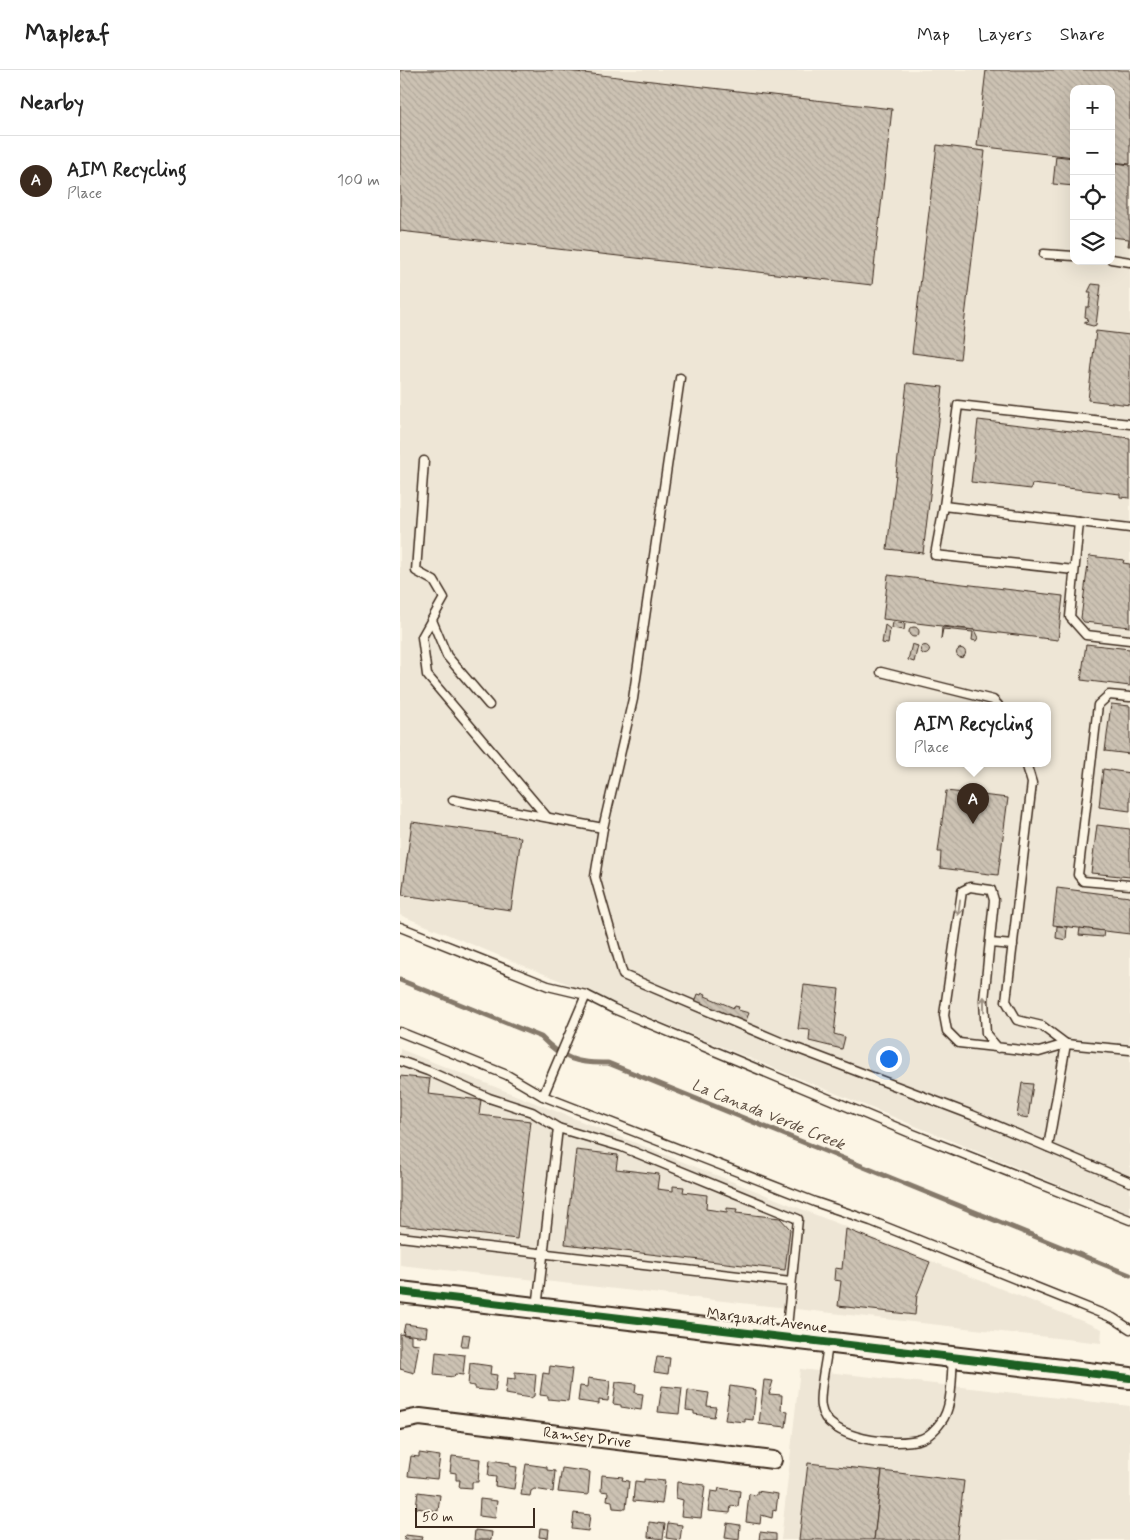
<!DOCTYPE html>
<html lang="en">
<head>
<meta charset="utf-8">
<style>
  :root { --surface:#fff; --page:#f2f2f2; --text:#222; --muted:#767676; --line:#e0e0e0; --accent:#3b2a1e }
  body { margin:0; font-family:Mynerve,sans-serif; background:var(--page); color:var(--text) }
  .controls { position:absolute; right:15px; top:15px; display:grid; overflow:hidden; border-radius:10px; box-shadow:0 5px 20px #0002 }
  .controls button { width:45px; height:45px; display:grid; place-items:center; padding:0; border:0; border-bottom:1px solid var(--line); background:var(--surface); color:var(--text); font:25px sans-serif }
  .scale { position:absolute; left:15px; bottom:12px; width:120px; box-sizing:border-box; padding-left:5px; border:2px solid #3b2a1e; border-top:0; font-size:14px; line-height:18px; white-space:nowrap; color:#3b2a1e; -webkit-text-stroke:4px #fcf5e5; paint-order:stroke }
  .you { position:absolute; left:488px; top:988px; width:18px; height:18px; margin:-12px; border:4px solid #fff; border-radius:50%; background:#1a73e8; box-shadow:0 0 0 8px #1a73e833 }
  .badge { display:grid; place-items:center; width:32px; height:32px; border-radius:50%; background:var(--accent); color:#fff; font-size:16px; font-weight:700 }
  .pin { position:absolute; translate:-50% -41px; filter:drop-shadow(0 1px 2px #0008) }
  .pin::after { content:''; position:absolute; top:26px; width:18px; height:15px; background:inherit; clip-path:polygon(0 0,100% 0,50% 100%) }
  .popup { position:absolute; left:496px; top:632px; width:155px; height:65px; box-sizing:border-box; display:grid; place-content:center; border-radius:10px; background:var(--surface); filter:drop-shadow(0 1px 4px #0005); font-size:16px; white-space:nowrap; color:var(--muted) }
  .popup b { font-size:19px; color:var(--text) }
  .popup::after { content:''; position:absolute; left:50%; top:100%; margin-left:-10px; border:10px solid transparent; border-top-color:var(--surface) }
  .list { margin:0; padding:0; list-style:none }
  h2 { display:flex; justify-content:space-between; align-items:center; height:65px; margin:0; padding:0 20px; font-size:21px }
  h2 small { font-size:16px; font-weight:400; color:var(--muted) }
  .list li { display:grid; grid-template-columns:32px 1fr auto; gap:15px; align-items:center; box-sizing:border-box; height:90px; padding:0 20px; border-top:1px solid var(--line) }
  .list b { display:block; font-size:19px; white-space:nowrap }
  .list p { margin:0; font-size:16px; white-space:nowrap; color:var(--muted) }
  .list em { font-size:16px; font-style:normal; color:var(--muted) }
  .icon { flex:none; width:28px; height:28px; fill:none; stroke:currentColor; stroke-width:2; stroke-linecap:round; stroke-linejoin:round }
  .map { position:relative; flex:none; width:730px; height:1470px; overflow:hidden }
  header { display:flex; align-items:center; gap:30px; box-sizing:border-box; height:70px; padding:0 25px; background:var(--surface); border-bottom:1px solid var(--line) }
  header strong { font-size:24px }
  nav { display:flex; gap:28px; margin-inline-start:auto; font-size:18px }
  main { display:flex }
  aside { flex:1; background:var(--surface) }
  .map>svg:first-child { display:block }
  .built { fill:#eee6d6; fill-rule:evenodd }
  .lines { fill:none; stroke-linecap:round; stroke-linejoin:round }
  .stream { stroke:#85796b; stroke-width:5 }
  .building { fill:url(#building-back-hatch); stroke:#3b2a1e }
  .service-casing { stroke:#3b2a1e; stroke-width:11 }
  .minor-casing { stroke:#3b2a1e; stroke-width:20 }
  .tertiary-casing { stroke:#3b2a1e; stroke-width:24 }
  .service { stroke:#fcf5e5; stroke-width:8 }
  .minor { stroke:#fcf5e5; stroke-width:16 }
  .tertiary { stroke:#fcf5e5; stroke-width:20 }
  .cycleway-casing { stroke:#fcf5e5; stroke-width:11 }
  .cycleway { stroke:#1b5e20; stroke-width:8 }
  .oneway { stroke:#9c9082 }
  .labels { text-anchor:middle; dominant-baseline:central; stroke-width:4; stroke-linejoin:round; paint-order:stroke }
  .street-label { font-size:15px; fill:#3b2a1e; stroke:#fcf5e5 }
  .water-label { font-size:16px; font-style:italic; fill:#605144; stroke:#fcf5e5 }
</style>
</head>
<body>
<header>
<strong>Mapleaf</strong>
<nav><a>Map</a><a>Layers</a><a>Share</a></nav>
</header>
<main>
<aside>
<h2>Nearby<small></small></h2>
<ul class="list">
<li><span class="badge">A</span><div><b>AIM Recycling</b><p>Place</p></div><em>100 m</em></li>
</ul>
</aside>
<div class="map">
<svg width="730" height="1470" viewBox="0 0 730 1470">
  <defs>
    <pattern id="building-back-hatch" width="6" height="6" patternUnits="userSpaceOnUse" patternTransform="scale(1.25)"><rect width="6" height="6" fill="#ccc2b3"/><path d="M-1 5l2 2M0 0l6 6M5-1l2 2" fill="none" stroke="#b0a79a"/></pattern>
  </defs>
  <rect width="100%" height="100%" fill="#fcf5e5"/>
  <filter id="ink" filterUnits="userSpaceOnUse"><feTurbulence type="fractalNoise" baseFrequency=".02" numOctaves="2"/><feDisplacementMap in="SourceGraphic" scale="10" xChannelSelector="R" yChannelSelector="G"/><feConvolveMatrix kernelMatrix="1 2 1 2 8 2 1 2 1" color-interpolation-filters="sRGB"/></filter>
  <g filter="url(#ink)">
    <g class="built">
      <path d="M0 0H730V1144L0 845ZM674 19H711V191H674ZM499 635H647V693H499Z"/>
      <polygon points="0,979 702,1259 701,1273 0,1195"/>
      <polygon points="400,1299 730,1336 730,1470 381,1470"/>
    </g>
    <g class="lines">
      <path class="stream" d="M0 910 141 967C162 989 178 994 208 993L730 1205"/>
    </g>
    <g class="building">
      <polygon points="0,0 158,0 492,39 472,215 0,161"/>
      <polygon points="586,0 730,0 730,94 711,92 711,19 674,19 674,87 577,76"/>
      <polygon points="537,75 585,81 560,289 512,283"/>
      <polygon points="656,86 674,88 674,116 653,114"/>
      <polygon points="711,92 716,93 711,130"/>
      <polygon points="716,93 730,95 730,176 728,176 729,169 711,167 711,130"/>
      <polygon points="692,214 701,215 696,255 693,256 685,254 685,251 687,252 688,248 685,247 686,237 689,237 691,222 688,222"/>
      <polygon points="696,261 730,265 730,335 688,330"/>
      <polygon points="507,313 543,317 523,483 487,479"/>
      <polygon points="578,350 730,368 730,428 720,427 720,424 632,414 631,419 571,412"/>
      <polygon points="689,486 724,490 723,493 730,494 730,557 684,552 681,548"/>
      <polygon points="488,505 663,526 658,570 483,549"/>
      <polygon points="493,552 505,554 504,560 492,558"/>
      <polygon points="485,555 490,559 488,574 482,573"/>
      <polygon points="542,557 574,560 578,568 576,571 572,570 573,562 543,559 541,569"/>
      <circle cx="514" cy="562" r="5"/>
      <polygon points="512,574 518,576 514,592 508,590"/>
      <polygon points="686,574 730,579 730,616 681,610"/>
      <circle cx="525" cy="580" r="4.5"/>
      <circle cx="561" cy="583" r="4.5"/>
      <polygon points="711,634 730,636 730,684 705,681"/>
      <polygon points="703,699 730,703 730,741 699,737"/>
      <polygon points="546,721 608,728 598,805 540,798 541,782 538,782"/>
      <polygon points="12,752 121,767 111,840 2,825"/>
      <polygon points="697,755 730,759 730,807 691,803"/>
      <polygon points="657,818 730,827 730,864 653,855"/>
      <polygon points="657,856 667,857 666,870 656,868"/>
      <polygon points="680,858 704,861 703,867 679,865"/>
      <polygon points="404,915 439,919 434,964 445,967 442,979 409,971 410,960 398,959"/>
      <polygon points="302,923 306,924 305,926 334,938 335,936 339,937 338,940 349,943 345,953 327,947 328,945 295,932 298,924 301,925"/>
      <polygon points="0,1006 30,1009 28,1024 81,1030 79,1045 131,1051 117,1169 0,1155"/>
      <polygon points="622,1013 633,1014 628,1048 617,1046"/>
      <polygon points="176,1080 218,1085 216,1099 259,1104 257,1119 273,1121 273,1116 284,1117 283,1122 307,1125 306,1139 327,1142 327,1138 337,1139 336,1143 380,1148 390,1159 385,1200 165,1174"/>
      <polygon points="446,1159 530,1192 517,1225 515,1245 438,1236 441,1211 434,1210 435,1198 442,1199"/>
      <polygon points="5,1254 27,1257 26,1267 3,1264"/>
      <polygon points="0,1264 11,1266 11,1273 19,1274 14,1303 0,1299"/>
      <polygon points="63,1264 70,1265 68,1276 61,1276"/>
      <polygon points="36,1282 65,1285 63,1305 55,1304 54,1307 34,1305"/>
      <polygon points="257,1287 270,1288 268,1304 254,1302"/>
      <polygon points="70,1293 91,1296 90,1304 97,1305 95,1321 75,1319 75,1316 68,1315"/>
      <polygon points="150,1296 172,1299 168,1331 148,1329 148,1326 140,1325 143,1303 149,1304"/>
      <polygon points="115,1302 136,1304 134,1326 131,1328 105,1324 107,1308 115,1309"/>
      <polygon points="188,1308 210,1311 208,1331 199,1330 199,1334 178,1331 180,1316 187,1317"/>
      <polygon points="364,1310 373,1311 369,1324 382,1325 381,1340 388,1341 386,1357 359,1354"/>
      <polygon points="216,1312 236,1314 235,1323 243,1324 241,1340 221,1337 221,1335 213,1334"/>
      <polygon points="262,1316 282,1318 279,1344 258,1342"/>
      <polygon points="330,1316 356,1320 353,1350 345,1349 345,1352 325,1350"/>
      <polygon points="288,1320 309,1323 307,1336 316,1337 314,1347 294,1344 294,1341 286,1340"/>
      <polygon points="19,1383 40,1386 37,1409 8,1406 11,1386 19,1387"/>
      <polygon points="52,1386 80,1389 78,1412 72,1412 72,1418 59,1417 60,1410 56,1410 56,1403 50,1402"/>
      <polygon points="90,1390 110,1393 110,1396 117,1397 114,1419 95,1416 96,1407 88,1406"/>
      <polygon points="408,1393 482,1401 474,1470 399,1470"/>
      <polygon points="126,1394 147,1397 147,1400 155,1401 153,1422 134,1419 131,1421 130,1426 121,1425"/>
      <polygon points="162,1398 190,1402 188,1425 158,1422"/>
      <polygon points="482,1401 564,1411 557,1470 474,1470"/>
      <polygon points="202,1405 223,1407 222,1410 229,1411 226,1439 213,1438 212,1431 207,1430 208,1422 201,1421"/>
      <polygon points="244,1409 265,1411 262,1434 233,1431 235,1411 244,1412"/>
      <polygon points="277,1412 305,1415 301,1448 281,1446 283,1430 276,1428"/>
      <polygon points="319,1418 340,1421 338,1437 331,1436 330,1443 308,1441 311,1421 318,1422"/>
      <polygon points="357,1421 378,1424 376,1441 373,1440 372,1448 361,1445 360,1454 346,1452 349,1424 357,1425"/>
      <polygon points="18,1422 40,1425 38,1441 16,1438"/>
      <polygon points="80,1429 97,1431 95,1448 79,1446"/>
      <polygon points="174,1443 190,1445 188,1461 172,1459"/>
      <polygon points="249,1452 265,1454 263,1469 248,1467"/>
      <polygon points="268,1453 282,1455 280,1470 266,1468"/>
      <polygon points="327,1453 340,1455 339,1470 325,1468"/>
      <polygon points="140,1458 149,1459 148,1468 139,1467"/>
      <polygon points="75,1460 92,1462 91,1470 74,1470"/>
      <polygon points="360,1462 376,1464 376,1470 359,1470"/>
      <polygon points="5,1465 23,1467 22,1470 4,1470"/>
    </g>
    <g class="lines">
      <defs>
        <g id="service">
          <polyline points="644,184 674,186"/>
          <polyline points="711,189 730,192"/>
          <polyline points="280,308 233,629 203,758 195,807 223,905 383,973 572,1045 730,1112"/>
          <polyline points="730,354 558,335 544,436 730,458"/>
          <polyline points="24,391 16,501 34,511 44,528 22,567 27,605 147,747"/>
          <polyline points="544,436 535,485 674,500"/>
          <polyline points="679,452 670,547 686,565 730,570"/>
          <polyline points="32,550 47,586 89,635"/>
          <polyline points="481,602 593,630 598,635"/>
          <polyline points="730,627 709,625 698,635 678,805 683,811 730,815"/>
          <polyline points="626,693 632,713 606,931 617,950 642,956 666,974"/>
          <polyline points="53,730 203,758"/>
          <polyline points="0,857 148,916 186,925 214,939 508,1062 730,1150"/>
          <polyline points="590,873 613,875"/>
          <polyline points="0,962 107,1005 143,1026 415,1132 471,1151 713,1248 730,1259"/>
          <polyline points="598,978 586,964 584,930 594,830 591,820 570,817 562,821 544,945 547,961 559,973 639,982 666,974"/>
          <polyline points="0,991 28,1001 89,1028 132,1042 158,1058"/>
          <polyline points="143,1026 186,925"/>
          <polyline points="648,1077 666,974 730,980"/>
          <polyline points="0,1167 391,1212"/>
          <polyline points="137,1238 158,1058 222,1077 398,1149 386,1267"/>
          <path d="M428 1273C427 1289 418 1324 421 1337 426 1370 496 1377 521 1369 528 1367 537 1358 541 1352 553 1337 551 1307 553 1289"/>
        </g>
        <polyline id="minor" points="0,1351 20,1347 373,1390"/>
        <polyline id="tertiary" points="0,1222 730,1308"/>
      </defs>
      <use href="#service" class="service-casing"/>
      <use href="#minor" class="minor-casing"/>
      <use href="#tertiary" class="tertiary-casing"/>
      <use href="#service" class="service"/>
      <use href="#minor" class="minor"/>
      <use href="#tertiary" class="tertiary"/>
      <defs>
        <polyline id="cycleway" points="0,1222 730,1308"/>
      </defs>
      <use href="#cycleway" class="cycleway-casing"/>
      <use href="#cycleway" class="cycleway"/>
    </g>
    <defs><path id="oneway-shaft" d="M-6 0H5M1.5-3L5.5 0L1.5 3" fill="none" stroke-width="1.6" stroke-linecap="round" stroke-linejoin="round" transform="scale(1.25)"/></defs>
    <g class="oneway">
      <use href="#oneway-shaft" transform="translate(559 838) rotate(98)"/>
      <use href="#oneway-shaft" transform="translate(584 934) rotate(-91)"/>
    </g>
  </g>
  <g class="labels">
    <g class="street-label">
      <text transform="translate(367 1251) rotate(7)">Marquardt Avenue</text>
      <text transform="translate(187 1368) rotate(7)">Ramsey Drive</text>
    </g>
    <g class="water-label">
      <text transform="translate(368 1045) rotate(22)">La Canada Verde Creek</text>
    </g>
  </g>
</svg>
<div class="controls">
<button>+</button>
<button>−</button>
<button><svg class="icon" aria-label="locate" viewBox="0 0 24 24"><circle cx="12" cy="12" r="6"/><path d="M12 2v4M12 18v4M2 12h4M18 12h4"/></svg></button>
<button><svg class="icon" aria-label="layers" viewBox="0 0 24 24"><path d="M12 4l9 5-9 5-9-5zM3 14l9 5 9-5"/></svg></button>
</div>
<div class="scale">50 m</div>
<div class="you"></div>
<div class="pin badge" style="left:573px;top:754px">A</div>
<div class="popup"><b>AIM Recycling</b>Place</div>
</div>
</main>
</body>
</html>
